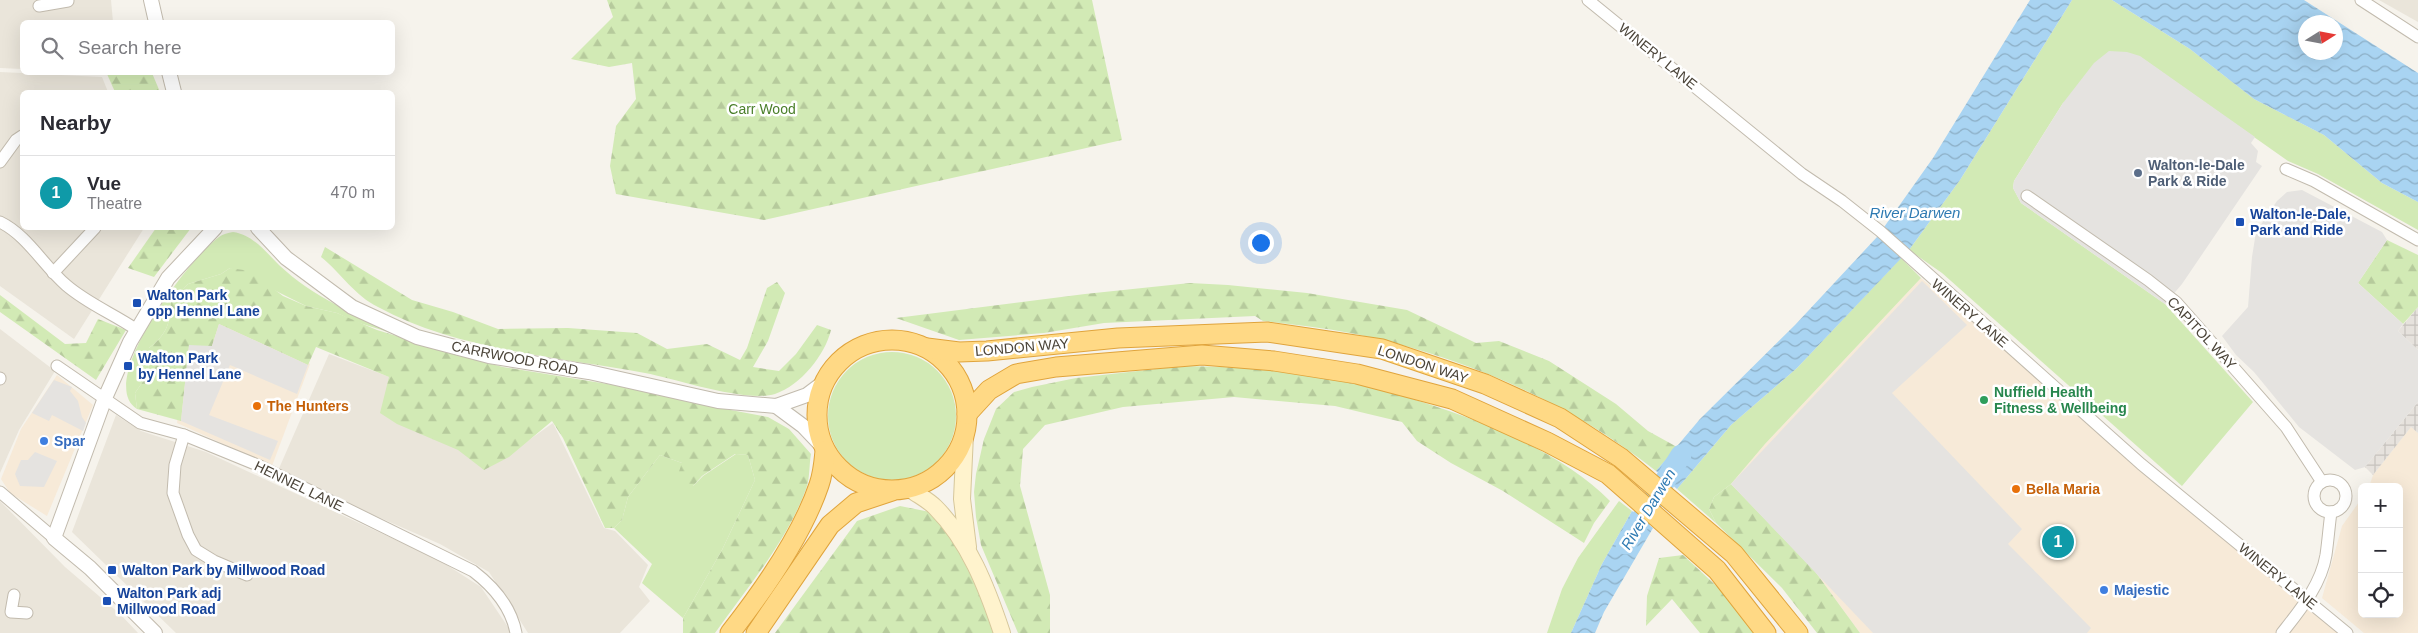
<!DOCTYPE html>
<html lang="en">
<head>
<meta charset="utf-8">
<style>
  :root { --surface:#fff; --page:#f7f7f7; --text:#2b2b33; --muted:#7c7c81; --line:#e1e1e2; --accent:#fc3f1d }
  body { margin:0; font-family:Arial,sans-serif; background:var(--page); color:var(--text) }
  .controls { position:absolute; right:15px; bottom:15px; display:grid; overflow:hidden; border-radius:8px; box-shadow:0 5px 20px #0002 }
  .controls button { width:45px; height:45px; display:grid; place-items:center; padding:0; border:0; border-bottom:1px solid var(--line); background:var(--surface); color:var(--text); font:25px sans-serif }
  .compass { position:absolute; left:2298px; top:15px; width:45px; height:45px; border-radius:50%; background:var(--surface); box-shadow:0 5px 20px #0002; rotate:79deg }
  .you { position:absolute; left:1260px; top:242px; width:18px; height:18px; margin:-12px; border:4px solid #fff; border-radius:50%; background:#1a73e8; box-shadow:0 0 0 8px #1a73e833 }
  .badge { display:grid; place-items:center; width:32px; height:32px; border-radius:50%; background:var(--accent); color:#fff; font-size:16px; font-weight:700 }
  .pin { position:absolute; translate:-50% -50%; border:2px solid #fff; box-shadow:0 1px 5px #0006 }
  .list { margin:0; padding:0; list-style:none }
  h2 { display:flex; justify-content:space-between; align-items:center; height:65px; margin:0; padding:0 20px; font-size:21px }
  h2 small { font-size:16px; font-weight:400; color:var(--muted) }
  .list li { display:grid; grid-template-columns:32px 1fr auto; gap:15px; align-items:center; box-sizing:border-box; height:75px; padding:0 20px; border-top:1px solid var(--line) }
  .list b { display:block; font-size:19px; white-space:nowrap }
  .list p { margin:0; font-size:16px; white-space:nowrap; color:var(--muted) }
  .list em { font-size:16px; font-style:normal; color:var(--muted) }
  .icon { flex:none; width:28px; height:28px; fill:none; stroke:currentColor; stroke-width:2; stroke-linecap:round; stroke-linejoin:round }
  .map { position:relative; flex:none; width:2418px; height:633px; overflow:hidden }
  .search { position:absolute; background:var(--surface); box-shadow:0 5px 20px #0002; left:20px; top:20px; width:375px; height:55px; display:flex; align-items:center; gap:12px; box-sizing:border-box; padding:0 18px; border-radius:8px; color:var(--muted); font-size:19px }
  .panel { position:absolute; background:var(--surface); box-shadow:0 5px 20px #0002; left:20px; top:90px; width:375px; height:140px; border-radius:8px }
  .map>svg:first-child { display:block }
  .residential { fill:#eae5da }
  .commercial { fill:#f7ead8 }
  .industrial { fill:url(#industrial-grid) }
  .grass { fill:#d2eab5 }
  .forest { fill:url(#forest-firs) }
  .parking { fill:#e5e3e0 }
  .water { fill:url(#water-waves); fill-rule:evenodd }
  .lines { fill:none; stroke-linecap:round; stroke-linejoin:round }
  .river { stroke:#a9d4f2; stroke-width:21 }
  .minor-casing { stroke:#c2bbae; stroke-width:13 }
  .tertiary-casing { stroke:#c2bbae; stroke-width:16 }
  .secondary-casing { stroke:#d6c79b; stroke-width:18 }
  .trunk-casing { stroke:#e0a43c; stroke-width:21 }
  .minor { stroke:#fff; stroke-width:11 }
  .tertiary { stroke:#fff; stroke-width:14 }
  .secondary { stroke:#fff3cd; stroke-width:16 }
  .trunk { stroke:#ffd985; stroke-width:19 }
  .service-dot { fill:#5c6f8a; stroke:#fff; stroke-width:2 }
  .transit-dot { fill:#1a4fb4; stroke:#fff; stroke-width:2 }
  .leisure-dot { fill:#2e9e5b; stroke:#fff; stroke-width:2 }
  .food-dot { fill:#e8710a; stroke:#fff; stroke-width:2 }
  .shop-dot { fill:#3f7fe0; stroke:#fff; stroke-width:2 }
  .labels { text-anchor:middle; dominant-baseline:central; stroke-width:5; stroke-linejoin:round; paint-order:stroke }
  .street-label { font-size:14px; fill:#4b4439; stroke:#fff }
  .park-label { font-size:14px; fill:#4a7f2a; stroke:#fff }
  .service-label { font-size:14px; font-weight:bold; fill:#4e5e75; stroke:#fff; text-anchor:start }
  .transit-label { font-size:14px; font-weight:bold; fill:#164399; stroke:#fff; text-anchor:start }
  .leisure-label { font-size:14px; font-weight:bold; fill:#27864d; stroke:#fff; text-anchor:start }
  .food-label { font-size:14px; font-weight:bold; fill:#c56008; stroke:#fff; text-anchor:start }
  .shop-label { font-size:14px; font-weight:bold; fill:#366cbe; stroke:#fff; text-anchor:start }
  .water-label { font-size:15px; font-style:italic; fill:#2e7ab2; stroke:#fff }
</style>
</head>
<body>
<div class="map">
<svg width="2418" height="633" viewBox="0 0 2418 633">
  <defs>
    <pattern id="industrial-grid" width="8" height="8" patternUnits="userSpaceOnUse" patternTransform="scale(1.25)"><rect width="8" height="8" fill="#e6e2dd"/><path d="M0 4h8M4 0v8" fill="none" stroke="#c7c3be"/></pattern>
    <pattern id="forest-firs" width="22" height="20" patternUnits="userSpaceOnUse" patternTransform="scale(1.25)"><rect width="22" height="20" fill="#d2eab5"/><path d="M5 1l3.5 6h-7zM16 11l3.5 6h-7z" fill="#b6ca9c"/></pattern>
    <pattern id="water-waves" width="16" height="10" patternUnits="userSpaceOnUse" patternTransform="scale(1.25)"><rect width="16" height="10" fill="#a9d4f2"/><path d="M0 5q4-4 8 0t8 0" fill="none" stroke="#8caec5"/></pattern>
  </defs>
  <rect width="100%" height="100%" fill="#f6f3ec"/>
  <g class="residential">
    <polygon points="0,0 111,0 113,22 22,22 22,69 0,68"/>
    <polygon points="2379,0 2418,0 2418,22"/>
    <polygon points="0,72 102,77 108,92 22,92 22,228 144,228 74,339 0,286"/>
    <polygon points="0,329 55,371 19,430 0,473"/>
    <polygon points="329,354 392,378 519,447 553,423 604,528 615,531 648,565 639,587 650,601 620,633 528,633 489,572 440,544 277,473"/>
    <polygon points="116,415 141,431 206,452 439,560 481,587 512,633 176,633 72,532"/>
    <polygon points="0,501 65,567 120,614 138,633 0,633"/>
  </g>
  <g class="commercial">
    <polygon points="1921,278 2341,633 1860,633 1814,570 1731,484 1765,444"/>
    <polygon points="217,319 310,364 272,466 177,423 185,343"/>
    <polygon points="57,375 93,405 47,516 10,493 1,479 21,429"/>
    <polygon points="2411,427 2418,433 2418,633 2364,633 2322,598 2342,526 2362,498 2362,614 2399,614 2399,487 2369,487 2373,475"/>
  </g>
  <g class="industrial">
    <polygon points="2418,307 2418,350 2398,331"/>
    <polygon points="2418,402 2418,433 2411,427 2373,475 2365,467"/>
  </g>
  <g class="grass">
    <polygon points="2072,0 2112,0 2190,49 2254,99 2324,135 2382,183 2418,202 2418,230 2318,174 2288,161 2139,56 2063,103 2014,181 2013,188 2021,203 2165,304 2253,402 2182,486 1942,273 1909,250 1960,180"/>
    <path d="M233 232C253 235 265 251 279 265 313 297 356 315 398 335L356 322 337 313 306 306 230 268 221 274 188 284 171 302C170 324 167 334 149 348V364L146 377 135 393 137 409C94 383 191 256 219 237 223 234 228 233 233 232Z"/>
    <polygon points="1901,258 1921,278 1765,444 1731,484 1714,497 1709,509 1716,523 1677,489 1731,425 1797,368"/>
    <circle cx="892" cy="416" r="64"/>
    <polygon points="736,454 748,455 755,480 722,550 683,618 642,583 652,564 614,528 622,520 628,497 660,455 682,463 693,486 703,476"/>
    <polygon points="1619,501 1632,511 1602,564 1571,633 1547,633 1562,589 1578,558"/>
  </g>
  <g class="forest">
    <polygon points="607,0 1092,0 1122,140 764,220 616,194 610,166 616,126 636,99 632,63 609,67 571,59 613,17"/>
    <polygon points="110,73 152,73 160,92 115,92 107,74"/>
    <polygon points="156,228 191,228 154,277 128,268"/>
    <polygon points="2387,240 2418,255 2418,307 2403,324 2358,283"/>
    <path d="M325 247 412 300 453 312 498 329 568 328 637 333 667 349 707 344 740 360 747 348 767 288 777 282 785 293 768 341 753 367 779 371 796 354 817 325 831 330C825 355 801 385 775 394 746 403 677 379 645 373 558 357 457 350 378 307 355 296 341 273 321 257Z"/>
    <path d="M230 268 250 271 283 296 306 306 337 313 377 330 472 359 503 367 644 390 688 402 768 417 789 429 811 454C809 465 810 478 806 489 787 541 747 588 715 633H683V618L722 550 755 480 748 455 735 454 702 476 693 486 676 480 682 463 660 455 628 497 622 520 614 528H605L563 438 552 421 509 457 484 470 458 450 397 424 380 413 389 377 316 347 308 365 219 324 212 346H189L181 421 137 409 135 393 146 377 149 364V348C167 334 170 324 171 302L188 284 221 274Z"/>
    <path d="M1190 283 1228 285 1307 293 1407 310 1476 343 1499 341 1549 361 1616 404 1648 431 1677 447 1656 471C1573 405 1472 360 1369 337 1334 329 1298 325 1263 321L1255 316 1104 323 1044 333 959 340 896 318 1085 294Z"/>
    <polygon points="0,295 65,344 86,343 98,319 126,330 96,380 0,312"/>
    <path d="M1182 366C1218 367 1256 367 1291 372 1388 386 1541 430 1610 501L1594 523 1584 543 1503 491 1451 463 1417 441 1402 422 1335 406 1234 397 1123 407 1045 425 1023 449 1020 486 1050 595V633H1018L981 545 976 517 974 492 976 474 984 439 996 409 1014 392 1032 387 1076 378Z"/>
    <polygon points="1731,484 1814,570 1860,633 1817,633 1782,588 1716,523 1709,509 1714,497"/>
    <polygon points="900,506 930,512 959,546 998,633 775,633 857,521"/>
    <polygon points="1683,555 1725,594 1754,633 1700,633 1672,599 1646,626 1647,596 1659,558"/>
  </g>
  <g class="parking">
    <polygon points="2109,51 2127,52 2140,56 2255,137 2251,143 2258,151 2256,162 2262,166 2182,284 2165,304 2021,203 2013,188 2014,181 2063,103 2094,63"/>
    <polygon points="2302,190 2382,232 2387,240 2358,283 2403,324 2398,331 2418,350 2418,402 2365,467 2355,470 2299,427 2254,372 2236,355 2222,336 2248,307 2252,257 2256,232 2277,201 2287,192"/>
    <polygon points="1922,281 1967,325 1892,393 2022,529 2008,544 2091,628 2087,633 1873,633 1731,484"/>
    <polygon points="219,324 308,365 297,394 230,365 209,415 278,441 270,460 181,421 189,345 212,346"/>
    <polygon points="54,380 72,387 70,391 78,401 82,417 86,423 83,431 52,415 49,421 32,413"/>
    <polygon points="35,452 57,461 44,487 20,486 15,474 21,460 28,460"/>
  </g>
  <g class="water">
    <polygon points="2030,0 2072,0 1960,180 1909,250 1797,368 1731,425 1677,489 1656,471 1700,419 1795,325 1877,237 1933,158"/>
    <path d="M2112 0H2304L2418 73V202L2382 183 2324 135 2254 99 2190 49ZM2306 22H2336V52H2306Z"/>
    <polygon points="1632,511 1653,528 1604,612 1595,633 1571,633 1602,564"/>
  </g>
  <g class="lines">
    <polyline class="river" points="1626,544 1681,455"/>
    <defs>
      <g id="minor">
        <polyline points="1588,0 1802,174 1842,201 1880,231 2141,464 2347,633"/>
        <polyline points="2361,0 2418,37"/>
        <polyline points="39,6 68,1"/>
        <polyline points="0,162 16,140 22,136"/>
        <polyline points="2286,169 2314,181 2418,240"/>
        <polyline points="2027,196 2148,280 2176,302 2286,427 2322,482"/>
        <path d="M0 222C27 235 43 265 66 285 88 304 114 314 137 330"/>
        <polyline points="53,273 95,228"/>
        <path d="M57 366 140 423 184 435 260 466 473 571C494 587 511 606 516 633"/>
        <polyline points="0,379 0,378"/>
        <polyline points="184,435 175,465 173,493 188,535 196,550 214,561 247,575"/>
        <circle cx="2330" cy="496" r="16"/>
        <polyline points="0,492 54,538"/>
        <polyline points="14,595 11,612 27,613"/>
        <path d="M2282 633C2300 610 2321 585 2326 555 2328 541 2329 527 2331 512"/>
      </g>
      <g id="tertiary">
        <polyline points="151,0 156,22"/>
        <polyline points="169,72 174,92"/>
        <polyline points="258,228 286,258 352,307 417,337 489,356 589,372 718,401 776,406 807,395 823,383"/>
        <polyline points="776,406 803,426 823,447"/>
        <polyline points="155,633 90,568 54,538 105,398 130,342 168,278 215,228"/>
      </g>
      <g id="secondary">
        <polyline points="965,435 962,499 968,547"/>
        <path d="M910 489C918 495 928 500 935 507 969 541 987 588 1002 633"/>
      </g>
      <g id="trunk">
        <circle cx="892" cy="415" r="75"/>
        <polyline points="927,348 959,352 987,351 1118,338 1267,332 1382,349 1485,384 1560,418 1621,458 1734,554 1798,633"/>
        <polyline points="967,414 989,390 1016,374 1056,367 1202,355 1274,361 1357,374 1452,399 1547,442 1608,474 1717,570 1766,633"/>
        <path d="M730 633C763 591 802 535 819 485 823 474 824 462 825 451"/>
        <polyline points="756,633 830,525 856,503 892,491"/>
      </g>
    </defs>
    <use href="#minor" class="minor-casing"/>
    <use href="#tertiary" class="tertiary-casing"/>
    <use href="#secondary" class="secondary-casing"/>
    <use href="#trunk" class="trunk-casing"/>
    <use href="#minor" class="minor"/>
    <use href="#tertiary" class="tertiary"/>
    <use href="#secondary" class="secondary"/>
    <use href="#trunk" class="trunk"/>
  </g>
  <circle class="service-dot" cx="2138" cy="173" r="5"/>
  <g class="transit-dot">
    <rect x="2235" y="217" width="10" height="10" rx="2.5"/>
    <rect x="132" y="298" width="10" height="10" rx="2.5"/>
    <rect x="123" y="361" width="10" height="10" rx="2.5"/>
    <rect x="107" y="565" width="10" height="10" rx="2.5"/>
    <rect x="102" y="596" width="10" height="10" rx="2.5"/>
  </g>
  <circle class="leisure-dot" cx="1984" cy="400" r="5"/>
  <g class="food-dot">
    <circle cx="257" cy="406" r="5"/>
    <circle cx="2016" cy="489" r="5"/>
  </g>
  <g class="shop-dot">
    <circle cx="44" cy="441" r="5"/>
    <circle cx="2104" cy="590" r="5"/>
  </g>
  <g class="labels">
    <g class="street-label">
      <text transform="translate(1658 56) rotate(39)">WINERY LANE</text>
      <text transform="translate(1970 313) rotate(41)">WINERY LANE</text>
      <text transform="translate(2202 333) rotate(47)">CAPITOL WAY</text>
      <text transform="translate(1022 347) rotate(-5)">LONDON WAY</text>
      <text transform="translate(515 358) rotate(11)">CARRWOOD ROAD</text>
      <text transform="translate(1423 364) rotate(18)">LONDON WAY</text>
      <text transform="translate(299 486) rotate(26)">HENNEL LANE</text>
      <text transform="translate(2278 576) rotate(39)">WINERY LANE</text>
    </g>
    <g class="park-label">
      <text x="762" y="109">Carr Wood</text>
    </g>
    <g class="service-label">
      <text x="2148" y="165">Walton-le-Dale<tspan x="2148" dy="16">Park &amp; Ride</tspan></text>
    </g>
    <g class="transit-label">
      <text x="2250" y="214">Walton-le-Dale,<tspan x="2250" dy="16">Park and Ride</tspan></text>
      <text x="147" y="295">Walton Park<tspan x="147" dy="16">opp Hennel Lane</tspan></text>
      <text x="138" y="358">Walton Park<tspan x="138" dy="16">by Hennel Lane</tspan></text>
      <text x="122" y="570">Walton Park by Millwood Road</text>
      <text x="117" y="593">Walton Park adj<tspan x="117" dy="16">Millwood Road</tspan></text>
    </g>
    <g class="leisure-label">
      <text x="1994" y="392">Nuffield Health<tspan x="1994" dy="16">Fitness &amp; Wellbeing</tspan></text>
    </g>
    <g class="food-label">
      <text x="267" y="406">The Hunters</text>
      <text x="2026" y="489">Bella Maria</text>
    </g>
    <g class="shop-label">
      <text x="54" y="441">Spar</text>
      <text x="2114" y="590">Majestic</text>
    </g>
    <g class="water-label">
      <text x="1915" y="212">River Darwen</text>
      <text transform="translate(1648 509) rotate(-59)">River Darwen</text>
    </g>
  </g>
</svg>
<div class="controls">
<button>+</button>
<button>−</button>
<button><svg class="icon" aria-label="locate" viewBox="0 0 24 24"><circle cx="12" cy="12" r="6"/><path d="M12 2v4M12 18v4M2 12h4M18 12h4"/></svg></button>
</div>
<svg class="compass" viewBox="-18 -18 36 36"><path d="M0-13l5 13h-10z" fill="#e53935"/><path d="M0 13l5-13h-10z" fill="#7c7c81"/></svg>
<div class="you"></div>
<div class="pin badge" style="left:2058px;top:542px;background:#0f9aa8">1</div>
<div class="search"><svg class="icon" aria-label="search" viewBox="0 0 24 24"><circle cx="10" cy="10" r="6"/><path d="M15 15l6 6"/></svg>Search here</div>
<section class="panel">
<h2>Nearby<small></small></h2>
<ul class="list">
<li><span class="badge" style="background:#0f9aa8">1</span><div><b>Vue</b><p>Theatre</p></div><em>470 m</em></li>
</ul>
</section>
</div>
</body>
</html>
